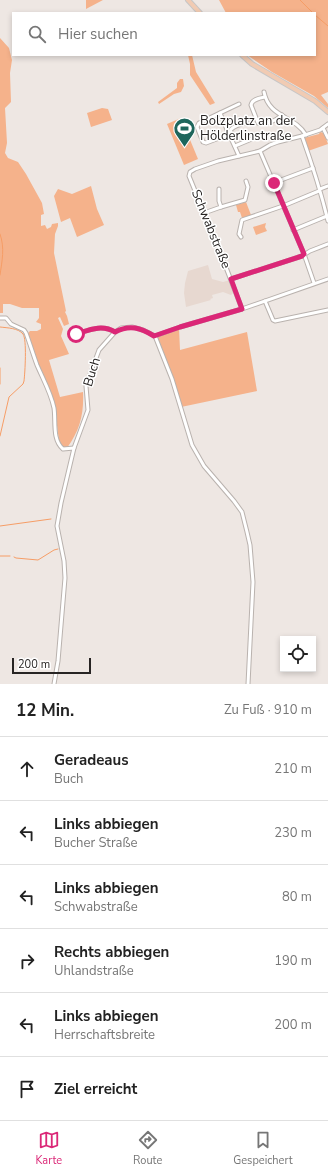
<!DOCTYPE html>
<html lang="de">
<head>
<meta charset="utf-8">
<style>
  :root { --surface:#fff; --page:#f2f2f2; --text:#222; --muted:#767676; --line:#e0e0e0; --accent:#db2777 }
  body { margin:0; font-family:"Nunito Sans",sans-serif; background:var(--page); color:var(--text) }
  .controls { position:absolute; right:12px; bottom:12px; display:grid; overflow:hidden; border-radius:0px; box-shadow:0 2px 6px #0003 }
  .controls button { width:36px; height:36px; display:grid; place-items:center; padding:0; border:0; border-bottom:1px solid var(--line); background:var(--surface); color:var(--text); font:20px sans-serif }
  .scale { position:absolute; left:12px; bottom:10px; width:79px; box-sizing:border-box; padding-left:4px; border:2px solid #272423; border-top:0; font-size:11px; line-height:14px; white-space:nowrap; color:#272423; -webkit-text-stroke:3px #fff; paint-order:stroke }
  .stop { position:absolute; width:12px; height:12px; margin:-9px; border:3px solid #db2777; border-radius:50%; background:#fff }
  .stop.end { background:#db2777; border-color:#fff; box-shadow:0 1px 4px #0008 }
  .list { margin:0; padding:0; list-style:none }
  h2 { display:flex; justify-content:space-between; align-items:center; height:52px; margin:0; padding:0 16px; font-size:17px }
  h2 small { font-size:13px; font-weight:400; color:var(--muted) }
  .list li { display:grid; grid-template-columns:26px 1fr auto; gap:12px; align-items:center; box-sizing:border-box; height:64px; padding:0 16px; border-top:1px solid var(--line) }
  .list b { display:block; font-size:15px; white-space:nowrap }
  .list p { margin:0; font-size:13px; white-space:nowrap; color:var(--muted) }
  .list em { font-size:13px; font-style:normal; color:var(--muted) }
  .icon { flex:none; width:22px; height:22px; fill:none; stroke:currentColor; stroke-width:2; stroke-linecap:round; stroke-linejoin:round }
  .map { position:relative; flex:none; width:328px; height:684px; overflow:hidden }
  .search { position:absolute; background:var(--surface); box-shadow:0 2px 6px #0003; left:12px; right:12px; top:12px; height:44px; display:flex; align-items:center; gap:10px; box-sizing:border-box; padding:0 14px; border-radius:0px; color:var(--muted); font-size:15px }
  .sheet { height:436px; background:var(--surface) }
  nav { display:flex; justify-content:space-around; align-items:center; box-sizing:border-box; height:56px; border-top:1px solid var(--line); background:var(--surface); font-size:11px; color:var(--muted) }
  nav a { display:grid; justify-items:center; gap:2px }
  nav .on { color:var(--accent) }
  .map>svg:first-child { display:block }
  .built { fill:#e7d8d0 }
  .green { fill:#f5b28b }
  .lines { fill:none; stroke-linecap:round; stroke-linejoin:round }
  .stream { stroke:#f69d66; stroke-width:1 }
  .minor-casing { stroke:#b9b2ae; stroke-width:5 }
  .major-casing { stroke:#c7c6c6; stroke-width:6 }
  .minor { stroke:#fff; stroke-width:3 }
  .major { stroke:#f1cbb3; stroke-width:4 }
  .route { stroke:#db2777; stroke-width:5 }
  .labels { text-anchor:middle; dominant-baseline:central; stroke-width:3; stroke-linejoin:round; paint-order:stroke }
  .poi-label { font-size:13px; fill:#272423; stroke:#fff; text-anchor:start }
  .street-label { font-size:13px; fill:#272423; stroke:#fff }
</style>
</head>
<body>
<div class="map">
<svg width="328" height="684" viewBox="0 0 328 684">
  <rect width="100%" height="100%" fill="#eee7e3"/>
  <polygon class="built" points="208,265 212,279 223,282 230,280 234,292 231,295 223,292 212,295 213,298 210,299 211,300 186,307 184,293 185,283 188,271"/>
  <g class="green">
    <polygon points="86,0 103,0 86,9"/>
    <polygon points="219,0 328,0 328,92 321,95 328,104 328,108 314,96 272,72 247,55 315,55 315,13 226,13"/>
    <path d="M0 38 9 48 12 60 10 73 11 102 5 108 7 143 5 153 8 158 18 162 26 174 42 203 44 214 41 215V226L45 225 47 229 51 227 52 224 58 223V226L55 234 54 253 66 311 65 312 67 316 69 324 64 326 60 317 58 318 63 329 61 336 69 354 49 360 60 397 83 392C84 414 80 430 67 448 62 447 61 445 59 441L55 410 29 339 28 333 30 331H37L41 329V324L36 322 39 318V308H22L10 304H3V313H0Z"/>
    <polygon points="188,55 192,55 196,72 215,103 210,105 190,75 190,64"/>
    <polygon points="180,79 183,79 184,86 181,92 174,94 159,104 158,102 177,88 177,83"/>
    <polygon points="102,108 108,109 112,120 91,127 87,113"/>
    <polygon points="181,118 198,159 184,165 167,124"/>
    <polygon points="320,132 324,133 328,144 308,151 304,138 319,134"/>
    <polygon points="91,186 97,209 104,225 77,237 70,218 61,222 54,196 58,189 72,194"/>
    <polygon points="246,202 251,215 242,218 240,212 238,212 236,205"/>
    <polygon points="266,223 265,227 267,231 256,235 253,227"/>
    <polygon points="179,328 180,350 247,332 257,391 181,407 156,337"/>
  </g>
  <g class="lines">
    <g class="stream">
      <polyline points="300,0 313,13"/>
      <polyline points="315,15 328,26"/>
      <path d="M0 234C5 248 2 261 0 275"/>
      <path d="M0 327C8 328 18 328 23 334 27 339 25 373 24 381L23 384 9 397 0 436"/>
      <polyline points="0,368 0,384"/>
      <polyline points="0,526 51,519"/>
      <polyline points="0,556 10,556"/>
      <polyline points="14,557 16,558 38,560 54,550 58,549"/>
    </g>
    <defs>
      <g id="minor">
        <path d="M264 92C269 118 294 115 306 135"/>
        <path d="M265 97C260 98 252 99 251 105L258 123C266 125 276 121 282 115"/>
        <polyline points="220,113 199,123 197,127 203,142 206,143 227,135"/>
        <polyline points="323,128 328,138"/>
        <path d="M230 131C233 125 241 125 247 122"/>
        <circle cx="229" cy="134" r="2.5"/>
        <polyline points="228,132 220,113 239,104"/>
        <polyline points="230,136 239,156"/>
        <path d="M302 136C312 164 321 192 328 221"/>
        <polyline points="235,146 254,138"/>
        <polyline points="260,151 304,254 314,283"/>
        <polyline points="273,183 313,168"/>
        <polyline points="221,207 245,200 248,187 246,181"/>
        <polyline points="204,213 221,207 219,201 219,189"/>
        <polyline points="293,230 327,216"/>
        <polyline points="241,237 239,234 242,220 283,206 319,191 320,189 328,186"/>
        <polyline points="231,279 302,256 310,251 328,244"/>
        <polyline points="265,301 273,320 275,321 328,310"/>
        <polyline points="242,309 222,257 189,176 190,172 195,169 218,161 260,151 270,145 278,142 302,136 320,130 328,124"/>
        <path d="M0 318H6L11 324 24 330 26 333C30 344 33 354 37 365 43 379 51 393 54 408 56 421 52 440 63 449L74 448"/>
        <path d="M76 334C89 330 102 324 115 332"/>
        <polyline points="155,336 172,379 192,445 204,466 234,501 242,512 247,532 250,545 253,582 248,684"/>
        <polyline points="155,336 180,327 242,309 328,279"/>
        <polyline points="54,684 58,661 65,578 64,561 57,526 61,503 74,448 88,410 86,386 89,377 99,350 115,332 121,328 132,327 143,330 155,336"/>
      </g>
      <g id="major">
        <polyline points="188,0 200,13"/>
        <polyline points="242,55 252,64 315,101 328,112"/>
      </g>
    </defs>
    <use href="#minor" class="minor-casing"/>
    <use href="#major" class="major-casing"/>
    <use href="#minor" class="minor"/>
    <use href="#major" class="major"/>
  </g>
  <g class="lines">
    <path class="route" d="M76 334C89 330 102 324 115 332 130 324 141 328 154 336L180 327 242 309 231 279 302 256 304 254 274 183"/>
  </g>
  <defs>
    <symbol id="stadium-pin" viewBox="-11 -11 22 30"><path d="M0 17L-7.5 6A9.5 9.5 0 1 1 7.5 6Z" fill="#1e665c" stroke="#fff"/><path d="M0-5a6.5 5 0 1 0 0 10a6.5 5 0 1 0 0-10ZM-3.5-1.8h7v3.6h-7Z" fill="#fff"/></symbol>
  </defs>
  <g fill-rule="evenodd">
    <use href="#stadium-pin" x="172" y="116" width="25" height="34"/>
  </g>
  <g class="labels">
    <g class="poi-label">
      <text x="200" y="121">Bolzplatz an der<tspan x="200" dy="15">Hölderlinstraße</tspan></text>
    </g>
    <g class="street-label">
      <text transform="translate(211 229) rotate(68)">Schwabstraße</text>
      <text transform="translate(92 372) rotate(-73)">Buch</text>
    </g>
  </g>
</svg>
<div class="controls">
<button><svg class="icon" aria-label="locate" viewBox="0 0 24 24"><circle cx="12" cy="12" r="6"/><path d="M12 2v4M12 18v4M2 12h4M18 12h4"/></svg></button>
</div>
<div class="scale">200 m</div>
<div class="stop" style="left:76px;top:334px"></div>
<div class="stop end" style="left:274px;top:183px"></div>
<div class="search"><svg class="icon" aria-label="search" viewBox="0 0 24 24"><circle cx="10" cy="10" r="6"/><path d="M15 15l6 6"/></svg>Hier suchen</div>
</div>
<section class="sheet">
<h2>12 Min.<small>Zu Fuß · 910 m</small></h2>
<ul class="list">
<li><svg class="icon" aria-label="ahead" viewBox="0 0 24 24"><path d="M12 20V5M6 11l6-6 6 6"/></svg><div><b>Geradeaus</b><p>Buch</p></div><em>210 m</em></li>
<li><svg class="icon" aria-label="left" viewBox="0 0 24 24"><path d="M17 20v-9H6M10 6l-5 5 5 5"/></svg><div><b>Links abbiegen</b><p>Bucher Straße</p></div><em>230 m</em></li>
<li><svg class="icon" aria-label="left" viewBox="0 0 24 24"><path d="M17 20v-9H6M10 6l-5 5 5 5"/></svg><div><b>Links abbiegen</b><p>Schwabstraße</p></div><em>80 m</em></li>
<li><svg class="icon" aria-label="right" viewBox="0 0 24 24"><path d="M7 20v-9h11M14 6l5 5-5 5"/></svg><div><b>Rechts abbiegen</b><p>Uhlandstraße</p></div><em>190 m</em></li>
<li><svg class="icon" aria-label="left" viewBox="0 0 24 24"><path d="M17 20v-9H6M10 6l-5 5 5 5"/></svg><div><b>Links abbiegen</b><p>Herrschaftsbreite</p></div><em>200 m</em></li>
<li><svg class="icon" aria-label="arrive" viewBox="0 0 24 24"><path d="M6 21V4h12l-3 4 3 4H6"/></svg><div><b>Ziel erreicht</b></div></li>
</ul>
</section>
<nav>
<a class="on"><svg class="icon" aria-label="map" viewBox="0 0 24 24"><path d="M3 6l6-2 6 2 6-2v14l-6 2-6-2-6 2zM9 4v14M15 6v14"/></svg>Karte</a>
<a><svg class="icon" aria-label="directions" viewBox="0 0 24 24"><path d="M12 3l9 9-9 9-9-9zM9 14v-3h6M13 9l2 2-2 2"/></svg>Route</a>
<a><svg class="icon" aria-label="saved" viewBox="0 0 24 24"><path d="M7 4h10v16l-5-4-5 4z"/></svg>Gespeichert</a>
</nav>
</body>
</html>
